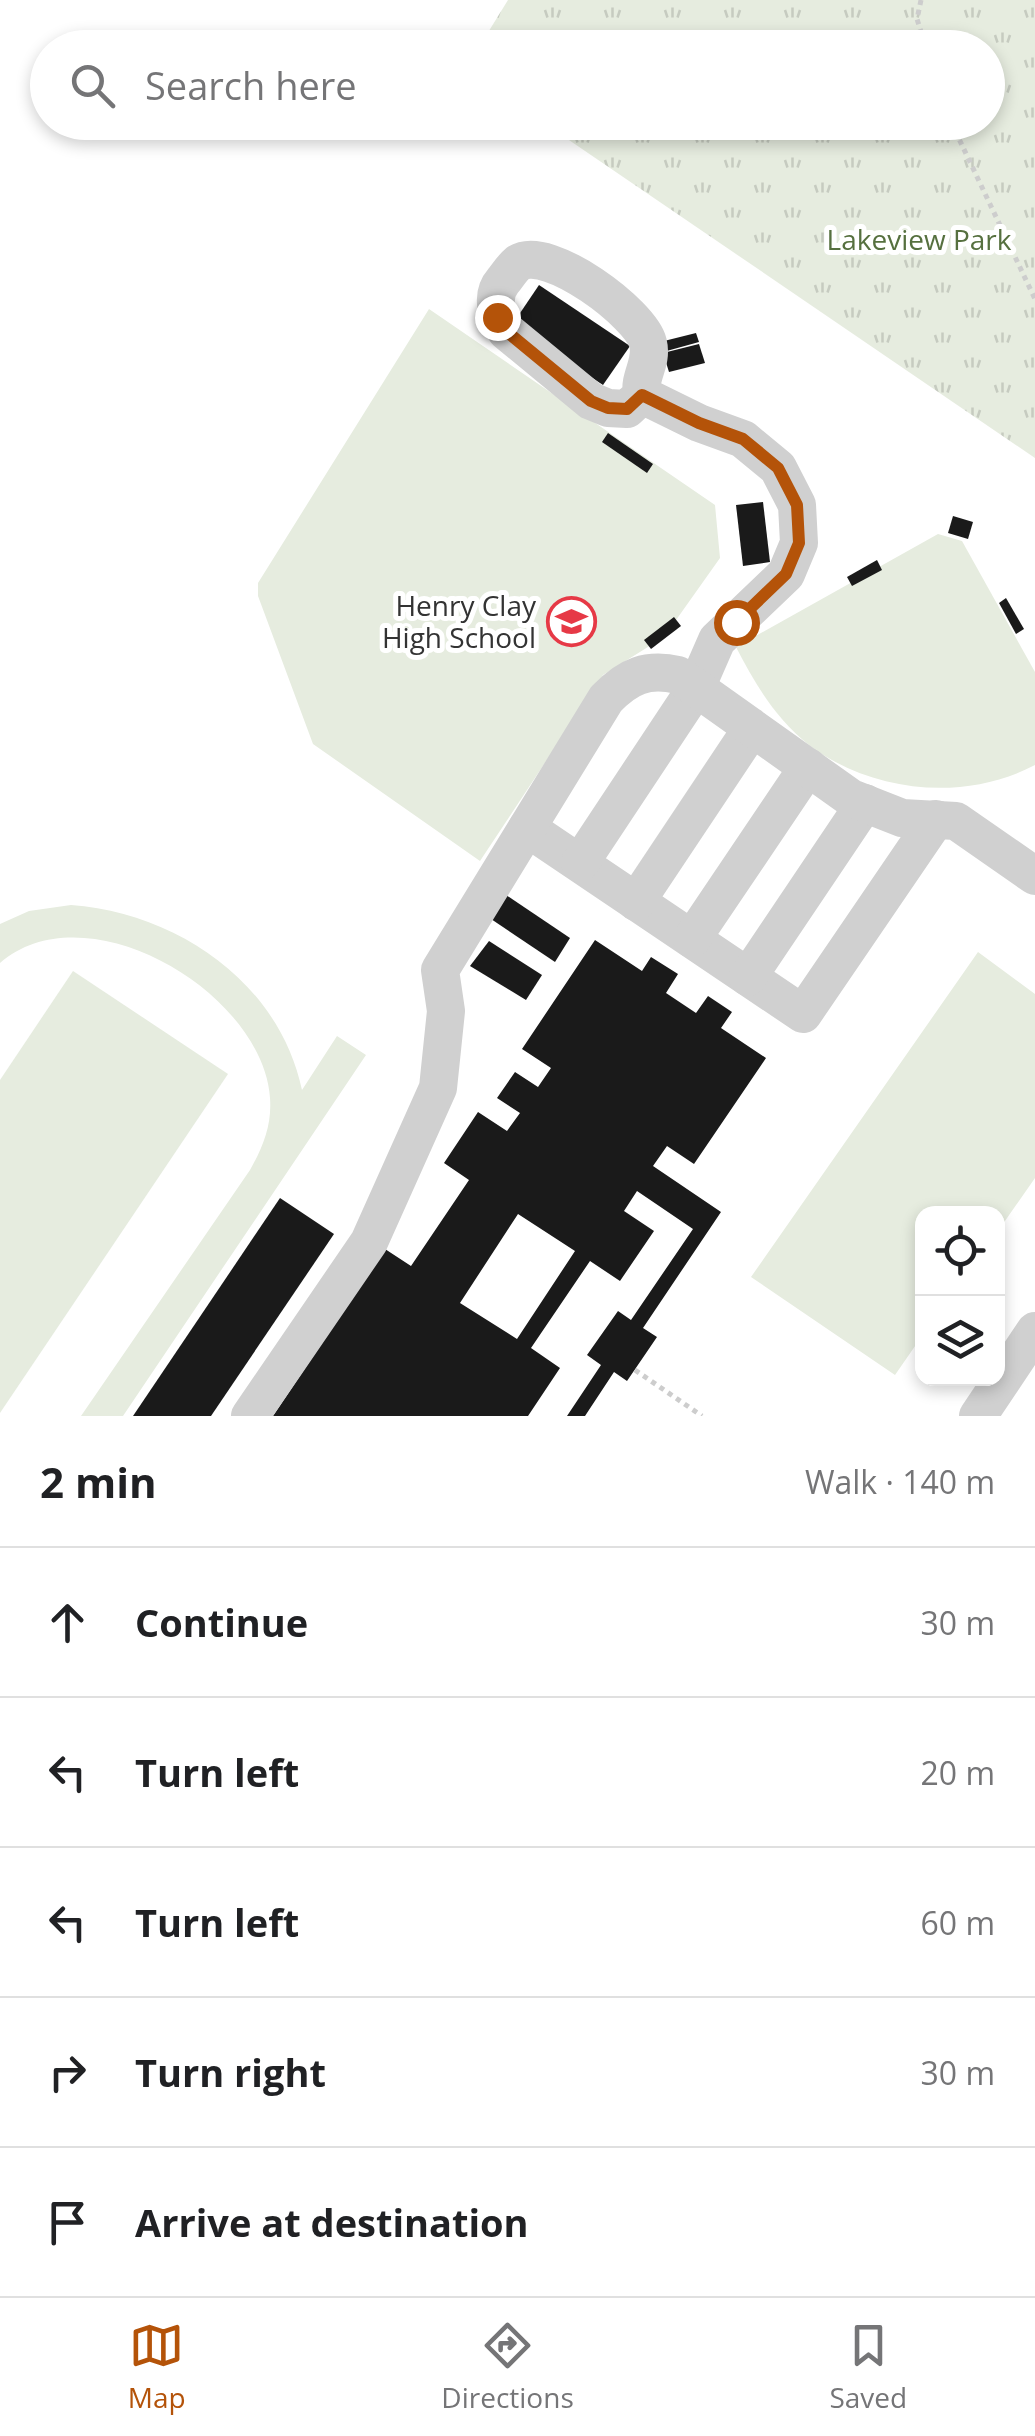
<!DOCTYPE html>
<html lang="en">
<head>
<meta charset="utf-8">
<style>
  :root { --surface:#fff; --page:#f6f6f6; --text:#202124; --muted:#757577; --line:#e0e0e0; --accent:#b45309 }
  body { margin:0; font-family:"Open Sans",sans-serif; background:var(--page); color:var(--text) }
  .controls { position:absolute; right:30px; bottom:30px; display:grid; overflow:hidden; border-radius:20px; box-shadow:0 5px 15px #0003 }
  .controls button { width:90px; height:90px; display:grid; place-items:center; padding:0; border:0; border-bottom:2px solid var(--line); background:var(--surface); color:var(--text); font:50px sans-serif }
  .stop { position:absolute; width:30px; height:30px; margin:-22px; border:8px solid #b45309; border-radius:50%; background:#fff }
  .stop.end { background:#b45309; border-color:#fff; box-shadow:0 2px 10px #0008 }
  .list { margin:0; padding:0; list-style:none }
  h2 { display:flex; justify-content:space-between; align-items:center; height:130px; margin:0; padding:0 40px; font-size:42px }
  h2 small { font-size:32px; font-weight:400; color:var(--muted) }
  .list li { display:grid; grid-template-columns:65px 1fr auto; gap:30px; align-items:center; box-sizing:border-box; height:150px; padding:0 40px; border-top:2px solid var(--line) }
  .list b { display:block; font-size:38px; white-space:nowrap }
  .list em { font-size:32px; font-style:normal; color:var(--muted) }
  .icon { flex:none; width:55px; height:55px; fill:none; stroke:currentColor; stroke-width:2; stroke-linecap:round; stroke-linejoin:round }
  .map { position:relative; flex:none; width:1035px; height:1416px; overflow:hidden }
  .search { position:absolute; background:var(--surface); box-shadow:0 5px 15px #0003; left:30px; right:30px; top:30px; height:110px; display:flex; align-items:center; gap:25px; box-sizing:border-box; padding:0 35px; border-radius:55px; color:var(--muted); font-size:38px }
  .sheet { height:880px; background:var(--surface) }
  nav { display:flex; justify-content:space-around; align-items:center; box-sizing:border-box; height:140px; border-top:2px solid var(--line); background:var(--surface); font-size:28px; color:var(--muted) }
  nav a { display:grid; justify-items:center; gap:5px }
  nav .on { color:var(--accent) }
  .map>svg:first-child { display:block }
  .park { fill:url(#park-tufts) }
  .pitch { fill:#e6ecdf }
  .building { fill:#1a1a1a; fill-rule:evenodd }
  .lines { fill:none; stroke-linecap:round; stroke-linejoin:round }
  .path { stroke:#cdcdcd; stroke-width:5; stroke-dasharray:5 5; stroke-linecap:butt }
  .minor { stroke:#d0d0d0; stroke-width:38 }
  .route { stroke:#b45309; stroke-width:12 }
  .labels { text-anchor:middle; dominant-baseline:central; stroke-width:10; stroke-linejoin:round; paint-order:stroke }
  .park-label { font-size:28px; fill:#56703f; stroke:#fff }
  .poi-label { font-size:28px; fill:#333; stroke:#fff; text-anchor:end }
</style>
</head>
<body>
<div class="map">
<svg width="1035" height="1416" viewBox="0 0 1035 1416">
  <defs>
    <pattern id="park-tufts" width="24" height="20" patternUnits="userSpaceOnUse" patternTransform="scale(2.5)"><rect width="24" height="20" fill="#e6ecdf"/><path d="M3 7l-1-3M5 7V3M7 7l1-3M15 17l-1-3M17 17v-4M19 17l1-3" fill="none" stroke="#c6cbc0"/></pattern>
  </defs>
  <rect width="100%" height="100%" fill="#fff"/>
  <polygon class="park" points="508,0 1035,0 1035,458 544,123 988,122 988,48 479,47"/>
  <g class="pitch">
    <polygon points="429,309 715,505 720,558 664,637 603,675 480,861 313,744 258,596 258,583"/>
    <path d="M938 534 962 541 1035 672V765C965 802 872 793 809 745 776 719 755 684 736 647Z"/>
    <path d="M71 905C177 913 279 982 302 1090L337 1036 366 1055 123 1416H81L250 1170C263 1147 272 1125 270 1098 263 993 87 888 0 963V924L29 911Z"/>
    <polygon points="978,952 1035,994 1035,1178 998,1231 998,1214 922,1214 922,1336 895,1375 751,1277"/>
    <polygon points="73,971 228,1074 0,1413 0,1080"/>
  </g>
  <g class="building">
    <polygon points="539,285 630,346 603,385 512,325"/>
    <polygon points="696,333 699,342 663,352 660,342"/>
    <polygon points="699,344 705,363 669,372 663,353"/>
    <polygon points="608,433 653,464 647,473 602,442"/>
    <polygon points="763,502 770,562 743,566 736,505"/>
    <polygon points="953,516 973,522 968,539 948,533"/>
    <polygon points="877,560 882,570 852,586 847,577"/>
    <polygon points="1006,598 1024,629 1016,634 999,603"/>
    <polygon points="674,617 681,626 651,649 644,640"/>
    <polygon points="506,895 570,938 555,962 491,919"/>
    <path d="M595 940 642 971 651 957 678 974 666 993 696 1013 708 996 732 1012 721 1028 766 1058 694 1164 667 1146 653 1166 721 1212 643 1328 657 1337 627 1381 614 1372 585 1416H567L601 1365 587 1355 618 1311 631 1320 693 1229 637 1191 624 1211 654 1231 620 1281 590 1261 531 1348 560 1368 528 1416H273L385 1249 411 1266 469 1180 444 1163 478 1112 507 1131 520 1113 497 1098 515 1072 538 1087 551 1068 522 1049ZM518 1214 575 1251 517 1339 460 1303Z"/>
    <polygon points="489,941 542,975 526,1000 470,966"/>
    <polygon points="280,1198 334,1234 211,1416 133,1416"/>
  </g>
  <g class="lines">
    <g class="path">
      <polyline points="921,0 917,19 926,48"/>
      <polyline points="951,122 1035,299"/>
      <polyline points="635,1370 702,1416"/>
    </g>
    <g class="minor">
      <polyline points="527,828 803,1014 936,819"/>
      <path d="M580 863 696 688 717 640 786 574 799 543 797 505 778 468 743 439 699 423 642 395C638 377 653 363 648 343 641 314 548 244 518 263 513 267 507 276 503 281 490 296 497 316 506 331L591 401 608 408 627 409 642 395"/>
      <polyline points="636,902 752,728"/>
      <polyline points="692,939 808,767"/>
      <polyline points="748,977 865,803"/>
      <path d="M250 1416 369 1242 438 1088 446 1011 440 970 606 699C628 676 647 668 678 675L851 798 902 818 956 821 1035 876"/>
      <polyline points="978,1416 1035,1331"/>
    </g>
  </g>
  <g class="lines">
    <polyline class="route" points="497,317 506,331 591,401 608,408 627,409 642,395 699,423 743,439 778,468 797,505 799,543 786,574 736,622"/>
  </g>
  <defs>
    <symbol id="school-ring" viewBox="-11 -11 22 22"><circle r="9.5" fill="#fff" stroke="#e63946" stroke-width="1.5"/><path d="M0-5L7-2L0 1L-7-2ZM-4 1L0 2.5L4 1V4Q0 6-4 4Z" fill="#e63946"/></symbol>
  </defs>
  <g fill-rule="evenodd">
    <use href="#school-ring" x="544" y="594" width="55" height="55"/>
  </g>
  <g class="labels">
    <g class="park-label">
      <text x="919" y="239">Lakeview Park</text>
    </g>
    <g class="poi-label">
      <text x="536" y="605">Henry Clay<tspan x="536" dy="32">High School</tspan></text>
    </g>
  </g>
</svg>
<div class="controls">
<button><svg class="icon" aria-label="locate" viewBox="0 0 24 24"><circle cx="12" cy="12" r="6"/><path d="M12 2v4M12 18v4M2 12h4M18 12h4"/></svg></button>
<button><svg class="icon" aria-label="layers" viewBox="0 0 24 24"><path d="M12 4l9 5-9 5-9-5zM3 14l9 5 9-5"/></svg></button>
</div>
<div class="stop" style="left:736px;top:622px"></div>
<div class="stop end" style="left:497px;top:317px"></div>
<div class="search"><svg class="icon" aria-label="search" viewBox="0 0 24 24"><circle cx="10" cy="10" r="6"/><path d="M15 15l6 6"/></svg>Search here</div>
</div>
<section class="sheet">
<h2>2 min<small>Walk · 140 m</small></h2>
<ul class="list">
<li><svg class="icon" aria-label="ahead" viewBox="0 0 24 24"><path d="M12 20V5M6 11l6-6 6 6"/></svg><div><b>Continue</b></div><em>30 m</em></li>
<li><svg class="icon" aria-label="left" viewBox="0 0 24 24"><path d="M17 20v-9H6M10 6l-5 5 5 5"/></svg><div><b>Turn left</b></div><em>20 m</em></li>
<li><svg class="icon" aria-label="left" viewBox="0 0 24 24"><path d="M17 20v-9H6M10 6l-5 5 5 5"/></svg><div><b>Turn left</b></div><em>60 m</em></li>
<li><svg class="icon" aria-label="right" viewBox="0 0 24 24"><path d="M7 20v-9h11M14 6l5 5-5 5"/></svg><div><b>Turn right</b></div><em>30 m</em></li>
<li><svg class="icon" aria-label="arrive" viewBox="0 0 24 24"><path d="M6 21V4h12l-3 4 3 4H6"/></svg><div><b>Arrive at destination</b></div></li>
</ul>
</section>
<nav>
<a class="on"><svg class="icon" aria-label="map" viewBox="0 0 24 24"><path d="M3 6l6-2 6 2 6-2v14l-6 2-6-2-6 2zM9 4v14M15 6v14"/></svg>Map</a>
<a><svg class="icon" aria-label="directions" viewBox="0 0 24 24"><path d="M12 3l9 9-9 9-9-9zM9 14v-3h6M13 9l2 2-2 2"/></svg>Directions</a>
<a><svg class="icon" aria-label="saved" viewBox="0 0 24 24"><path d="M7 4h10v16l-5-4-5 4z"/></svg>Saved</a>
</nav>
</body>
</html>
